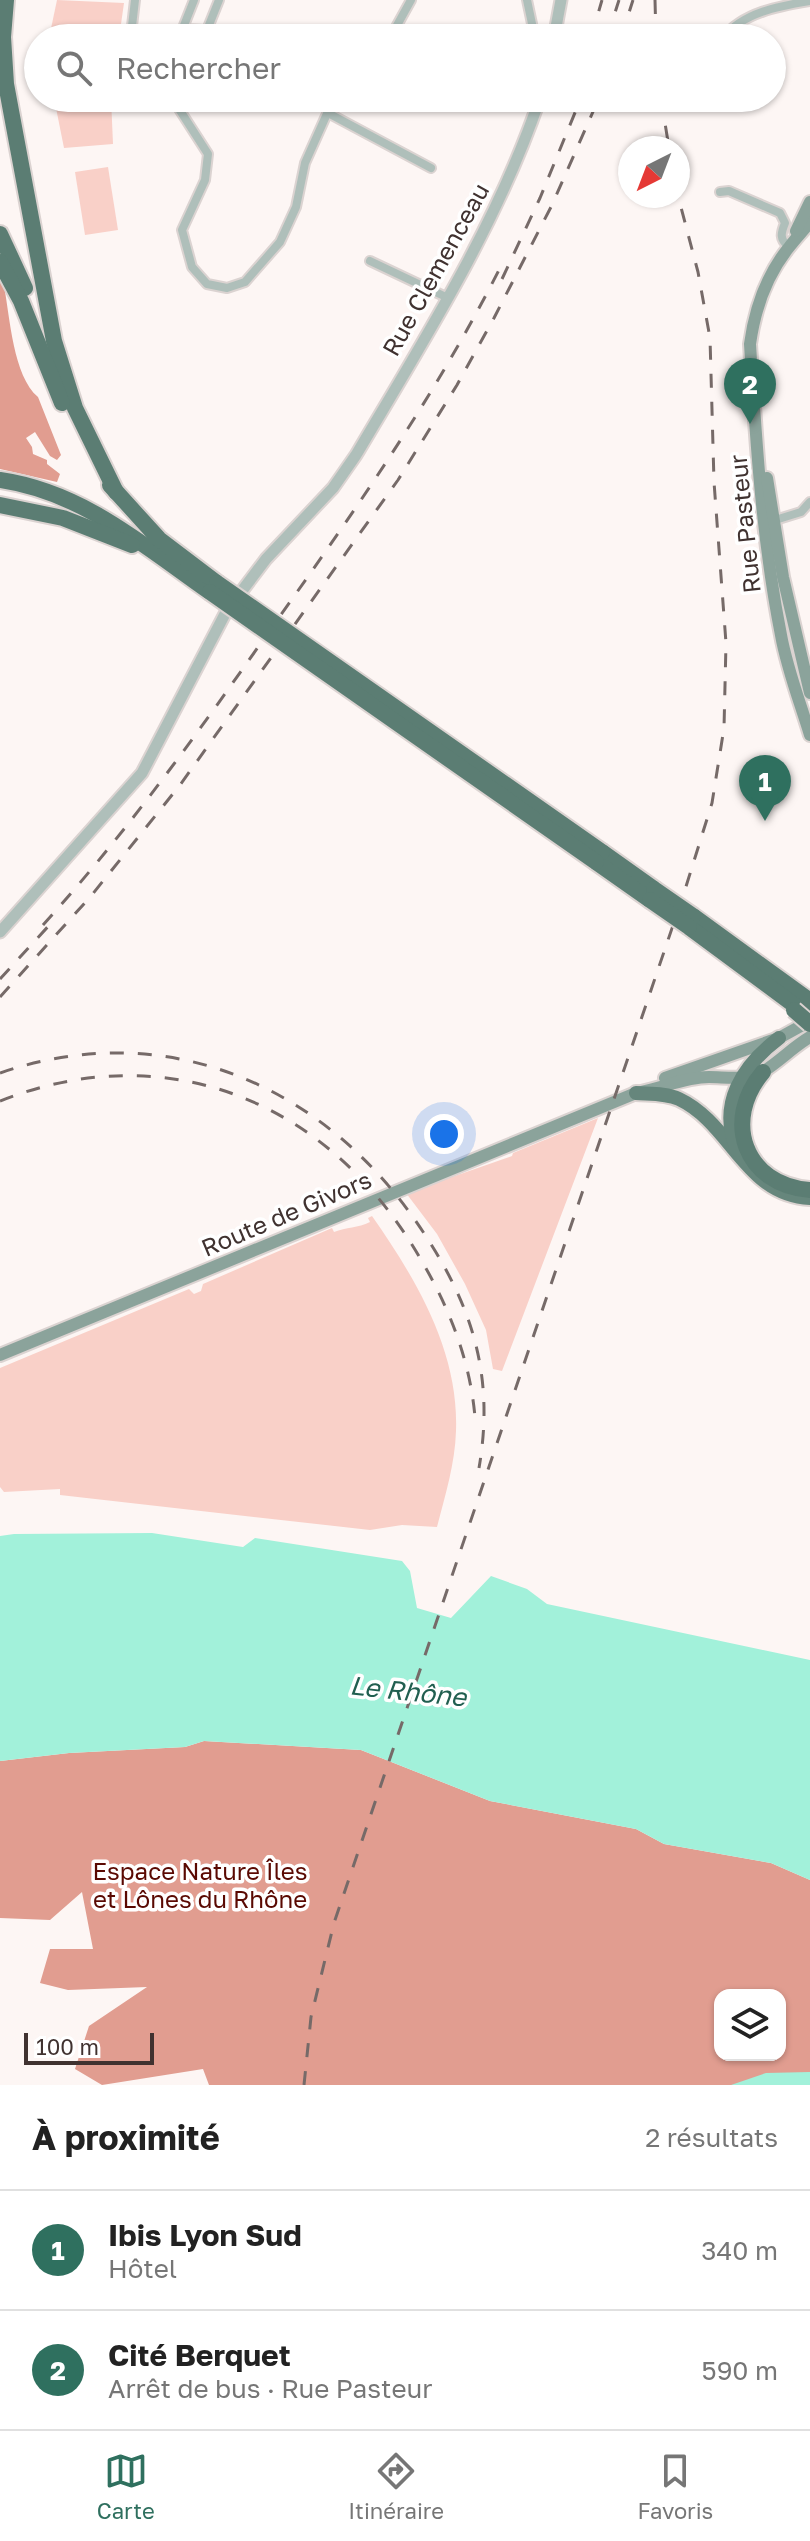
<!DOCTYPE html>
<html lang="fr">
<head>
<meta charset="utf-8">
<style>
  :root { --surface:#fff; --page:#f2f2f2; --text:#222; --muted:#767676; --line:#e0e0e0; --accent:#2f705f }
  body { margin:0; font-family:"Golos Text",sans-serif; background:var(--page); color:var(--text) }
  .controls { position:absolute; right:24px; bottom:24px; display:grid; overflow:hidden; border-radius:16px; box-shadow:0 2px 6px #0004 }
  .controls button { width:72px; height:72px; display:grid; place-items:center; padding:0; border:0; border-bottom:2px solid var(--line); background:var(--surface); color:var(--text); font:40px sans-serif }
  .compass { position:absolute; left:618px; top:136px; width:72px; height:72px; border-radius:50%; background:var(--surface); box-shadow:0 2px 6px #0004; rotate:222deg }
  .scale { position:absolute; left:24px; bottom:20px; width:130px; box-sizing:border-box; padding-left:8px; border:4px solid #403230; border-top:0; font-size:22px; line-height:28px; white-space:nowrap; color:#403230; -webkit-text-stroke:6px #fff; paint-order:stroke }
  .you { position:absolute; left:444px; top:1134px; width:28px; height:28px; margin:-20px; border:6px solid #fff; border-radius:50%; background:#1a73e8; box-shadow:0 0 0 12px #1a73e833 }
  .badge { display:grid; place-items:center; width:52px; height:52px; border-radius:50%; background:var(--accent); color:#fff; font-size:26px; font-weight:700 }
  .pin { position:absolute; translate:-50% -66px; filter:drop-shadow(0 2px 4px #0008) }
  .pin::after { content:''; position:absolute; top:42px; width:28px; height:24px; background:inherit; clip-path:polygon(0 0,100% 0,50% 100%) }
  .list { margin:0; padding:0; list-style:none }
  h2 { display:flex; justify-content:space-between; align-items:center; height:104px; margin:0; padding:0 32px; font-size:34px }
  h2 small { font-size:26px; font-weight:400; color:var(--muted) }
  .list li { display:grid; grid-template-columns:52px 1fr auto; gap:24px; align-items:center; box-sizing:border-box; height:120px; padding:0 32px; border-top:2px solid var(--line) }
  .list b { display:block; font-size:30px; white-space:nowrap }
  .list p { margin:0; font-size:26px; white-space:nowrap; color:var(--muted) }
  .list em { font-size:26px; font-style:normal; color:var(--muted) }
  .icon { flex:none; width:44px; height:44px; fill:none; stroke:currentColor; stroke-width:2; stroke-linecap:round; stroke-linejoin:round }
  .map { position:relative; flex:none; width:810px; height:2085px; overflow:hidden }
  .search { position:absolute; background:var(--surface); box-shadow:0 2px 6px #0004; left:24px; right:24px; top:24px; height:88px; display:flex; align-items:center; gap:20px; box-sizing:border-box; padding:0 28px; border-radius:44px; color:var(--muted); font-size:30px }
  .sheet { height:344px; background:var(--surface) }
  nav { display:flex; justify-content:space-around; align-items:center; box-sizing:border-box; height:112px; border-top:2px solid var(--line); background:var(--surface); font-size:22px; color:var(--muted) }
  nav a { display:grid; justify-items:center; gap:4px }
  nav .on { color:var(--accent) }
  .map>svg:first-child { display:block }
  .green { fill:#f9d0c8 }
  .forest { fill:#e19d90; fill-rule:evenodd }
  .water { fill:#a2f1da }
  .lines { fill:none; stroke-linecap:round; stroke-linejoin:round }
  .minor-casing { stroke:#dbd3d1; stroke-width:12 }
  .tertiary-casing { stroke:#dbd3d1; stroke-width:15 }
  .secondary-casing { stroke:#dbd3d1; stroke-width:16 }
  .trunk-casing { stroke:#dbd3d1; stroke-width:18 }
  .motorway-casing { stroke:#dbd3d1; stroke-width:20 }
  .minor { stroke:#afbfba; stroke-width:8 }
  .tertiary { stroke:#afbfba; stroke-width:11 }
  .secondary { stroke:#8ba39b; stroke-width:12 }
  .trunk { stroke:#66867c; stroke-width:14 }
  .motorway { stroke:#5b7d73; stroke-width:16 }
  .rail { stroke:#766a68; stroke-width:3; stroke-dasharray:14 14; stroke-linecap:butt }
  .motorway-bridge-casing { stroke:#dbd3d1; stroke-width:20; stroke-linecap:butt }
  .motorway-bridge { stroke:#5b7d73; stroke-width:16 }
  .labels { text-anchor:middle; dominant-baseline:central; stroke-width:7; stroke-linejoin:round; paint-order:stroke }
  .street-label { font-size:24px; fill:#403230; stroke:#fff }
  .park-label { font-size:24px; fill:#5a0902; stroke:#fff }
  .water-label { font-size:26px; font-style:italic; fill:#215f50; stroke:#fff }
</style>
</head>
<body>
<div class="map">
<svg width="810" height="2085" viewBox="0 0 810 2085">
  <rect width="100%" height="100%" fill="#fdf6f4"/>
  <g class="green">
    <polygon points="57,0 124,3 119,38 49,38"/>
    <polygon points="54,98 111,98 113,144 64,148"/>
    <polygon points="108,167 118,230 85,235 75,172"/>
    <polygon points="598,1118 502,1371 493,1369 486,1330 465,1284 437,1234 406,1193 512,1156 513,1153"/>
    <path d="M372 1216C416 1279 459 1351 456 1431 455 1464 445 1496 437 1527L402 1525 370 1530 60 1495V1489L4 1492 0 1487V1368L189 1289 194 1294 201 1291 203 1284 332 1228 334 1232C346 1227 358 1228 370 1222L368 1218Z"/>
  </g>
  <g class="forest">
    <path d="M0 281 4 286C10 317 13 376 38 397L61 455 57 460 50 456 35 432 26 438 32 447 33 454 47 460V464L60 474 57 482 0 469Z"/>
    <path d="M204 1741 361 1750 490 1801 636 1829 664 1844 771 1863 810 1880V2085H209L203 2069 102 2085 75 2069 89 2026 147 1987 68 1990 40 1983 50 1949H93L82 1892 50 1920 0 1918V1761L69 1753 185 1747ZM720 1995H780V2055H720Z"/>
  </g>
  <g class="water">
    <polygon points="152,1533 243,1547 255,1538 402,1561 410,1571 417,1608 451,1618 491,1576 527,1589 547,1604 810,1660 810,1880 771,1863 664,1844 636,1829 490,1801 361,1750 204,1741 185,1747 69,1753 0,1761 0,1536 14,1534"/>
    <polygon points="810,2072 810,2085 731,2085 766,2073"/>
  </g>
  <g class="lines">
    <defs>
      <g id="minor">
        <polyline points="135,0 132,26 138,38"/>
        <polyline points="527,0 535,38"/>
        <polyline points="183,29 207,30 219,0"/>
        <polyline points="179,38 194,0"/>
        <polyline points="390,38 411,0"/>
        <path d="M723 38C743 12 780 6 810 1"/>
        <polyline points="172,98 208,154 205,180 182,230 192,267 207,284 227,288 245,282 280,242 296,207 305,163 334,98"/>
        <polyline points="328,113 431,168"/>
        <path d="M720 192 729 191 780 213 785 223C781 233 779 239 789 247"/>
        <polyline points="370,261 446,297"/>
        <polyline points="772,521 801,512 810,502"/>
      </g>
      <g id="tertiary">
        <polyline points="554,38 561,0"/>
        <path d="M0 932 142 773 226 612 266 559 333 488 356 455C424 340 497 225 540 98"/>
      </g>
      <g id="secondary">
        <path d="M810 222C804 230 796 238 790 246 766 275 755 308 750 344 756 442 762 539 781 635 787 669 800 702 810 735"/>
        <polyline points="796,231 810,202"/>
        <polyline points="767,478 783,577 810,693"/>
        <polyline points="665,1078 779,1038 810,1021"/>
        <path d="M0 1355 636 1093C661 1089 684 1077 709 1077 727 1077 748 1081 764 1071 780 1061 793 1047 810 1037"/>
      </g>
      <g id="trunk">
        <path d="M636 1093C650 1094 666 1093 679 1099 732 1124 745 1195 810 1198"/>
        <path d="M737 1150C718 1104 742 1066 779 1038"/>
      </g>
      <g id="motorway">
        <polyline points="6,0 3,37 6,84 54,341 75,408 116,492"/>
        <polyline points="0,234 25,288"/>
        <polyline points="0,262 21,301 62,403"/>
        <path d="M0 480C83 492 144 546 210 592"/>
        <polyline points="110,485 159,539 217,583"/>
        <polyline points="0,505 63,518 132,545"/>
        <polyline points="602,852 654,889"/>
        <polyline points="596,862 650,900"/>
        <polyline points="693,916 810,1001"/>
        <polyline points="689,927 809,1016"/>
        <path d="M763 1072C722 1120 744 1185 810 1190"/>
      </g>
    </defs>
    <use href="#minor" class="minor-casing"/>
    <use href="#tertiary" class="tertiary-casing"/>
    <use href="#secondary" class="secondary-casing"/>
    <use href="#trunk" class="trunk-casing"/>
    <use href="#motorway" class="motorway-casing"/>
    <use href="#minor" class="minor"/>
    <use href="#tertiary" class="tertiary"/>
    <use href="#secondary" class="secondary"/>
    <use href="#trunk" class="trunk"/>
    <use href="#motorway" class="motorway"/>
    <g class="rail">
      <polyline points="655,0 656,38"/>
      <polyline points="591,38 602,0"/>
      <polyline points="607,38 619,0"/>
      <polyline points="621,38 633,0"/>
      <polyline points="661,98 669,148"/>
      <polyline points="502,279 540,198 581,98"/>
      <path d="M43 925C129 830 202 727 275 623 357 508 437 393 501 266"/>
      <polyline points="0,979 54,920"/>
      <polyline points="0,997 91,896 180,785 398,480 457,385 494,318 552,205 599,98"/>
      <path d="M0 1073C172 1014 333 1090 427 1238 475 1312 494 1381 479 1468"/>
      <path d="M0 1101C170 1034 331 1104 420 1258 449 1307 470 1360 475 1417"/>
      <polyline points="304,2085 311,2017 334,1923 684,893 712,803 724,728 726,643 714,482 710,338 698,272 678,196"/>
    </g>
    <defs>
      <g id="motorway-bridge">
        <polyline points="217,583 602,852"/>
        <polyline points="210,592 596,862"/>
        <polyline points="654,889 693,916"/>
        <polyline points="650,900 689,927"/>
        <polyline points="794,1010 810,1024"/>
      </g>
    </defs>
    <use href="#motorway-bridge" class="motorway-bridge-casing"/>
    <use href="#motorway-bridge" class="motorway-bridge"/>
  </g>
  <g class="labels">
    <g class="street-label">
      <text transform="translate(435 269) rotate(-61)">Rue Clemenceau</text>
      <text transform="translate(744 524) rotate(-96)">Rue Pasteur</text>
      <text transform="translate(286 1213) rotate(-23)">Route de Givors</text>
    </g>
    <g class="park-label">
      <text x="200" y="1870">Espace Nature Îles<tspan x="200" dy="28">et Lônes du Rhône</tspan></text>
    </g>
    <g class="water-label">
      <text transform="translate(408 1691) rotate(6)">Le Rhône</text>
    </g>
  </g>
</svg>
<div class="controls">
<button><svg class="icon" aria-label="layers" viewBox="0 0 24 24"><path d="M12 4l9 5-9 5-9-5zM3 14l9 5 9-5"/></svg></button>
</div>
<svg class="compass" viewBox="-18 -18 36 36"><path d="M0-13l5 13h-10z" fill="#e53935"/><path d="M0 13l5-13h-10z" fill="#767676"/></svg>
<div class="scale">100 m</div>
<div class="you"></div>
<div class="pin badge" style="left:765px;top:821px">1</div>
<div class="pin badge" style="left:750px;top:424px">2</div>
<div class="search"><svg class="icon" aria-label="search" viewBox="0 0 24 24"><circle cx="10" cy="10" r="6"/><path d="M15 15l6 6"/></svg>Rechercher</div>
</div>
<section class="sheet">
<h2>À proximité<small>2 résultats</small></h2>
<ul class="list">
<li><span class="badge">1</span><div><b>Ibis Lyon Sud</b><p>Hôtel</p></div><em>340 m</em></li>
<li><span class="badge">2</span><div><b>Cité Berquet</b><p>Arrêt de bus · Rue Pasteur</p></div><em>590 m</em></li>
</ul>
</section>
<nav>
<a class="on"><svg class="icon" aria-label="map" viewBox="0 0 24 24"><path d="M3 6l6-2 6 2 6-2v14l-6 2-6-2-6 2zM9 4v14M15 6v14"/></svg>Carte</a>
<a><svg class="icon" aria-label="directions" viewBox="0 0 24 24"><path d="M12 3l9 9-9 9-9-9zM9 14v-3h6M13 9l2 2-2 2"/></svg>Itinéraire</a>
<a><svg class="icon" aria-label="saved" viewBox="0 0 24 24"><path d="M7 4h10v16l-5-4-5 4z"/></svg>Favoris</a>
</nav>
</body>
</html>
